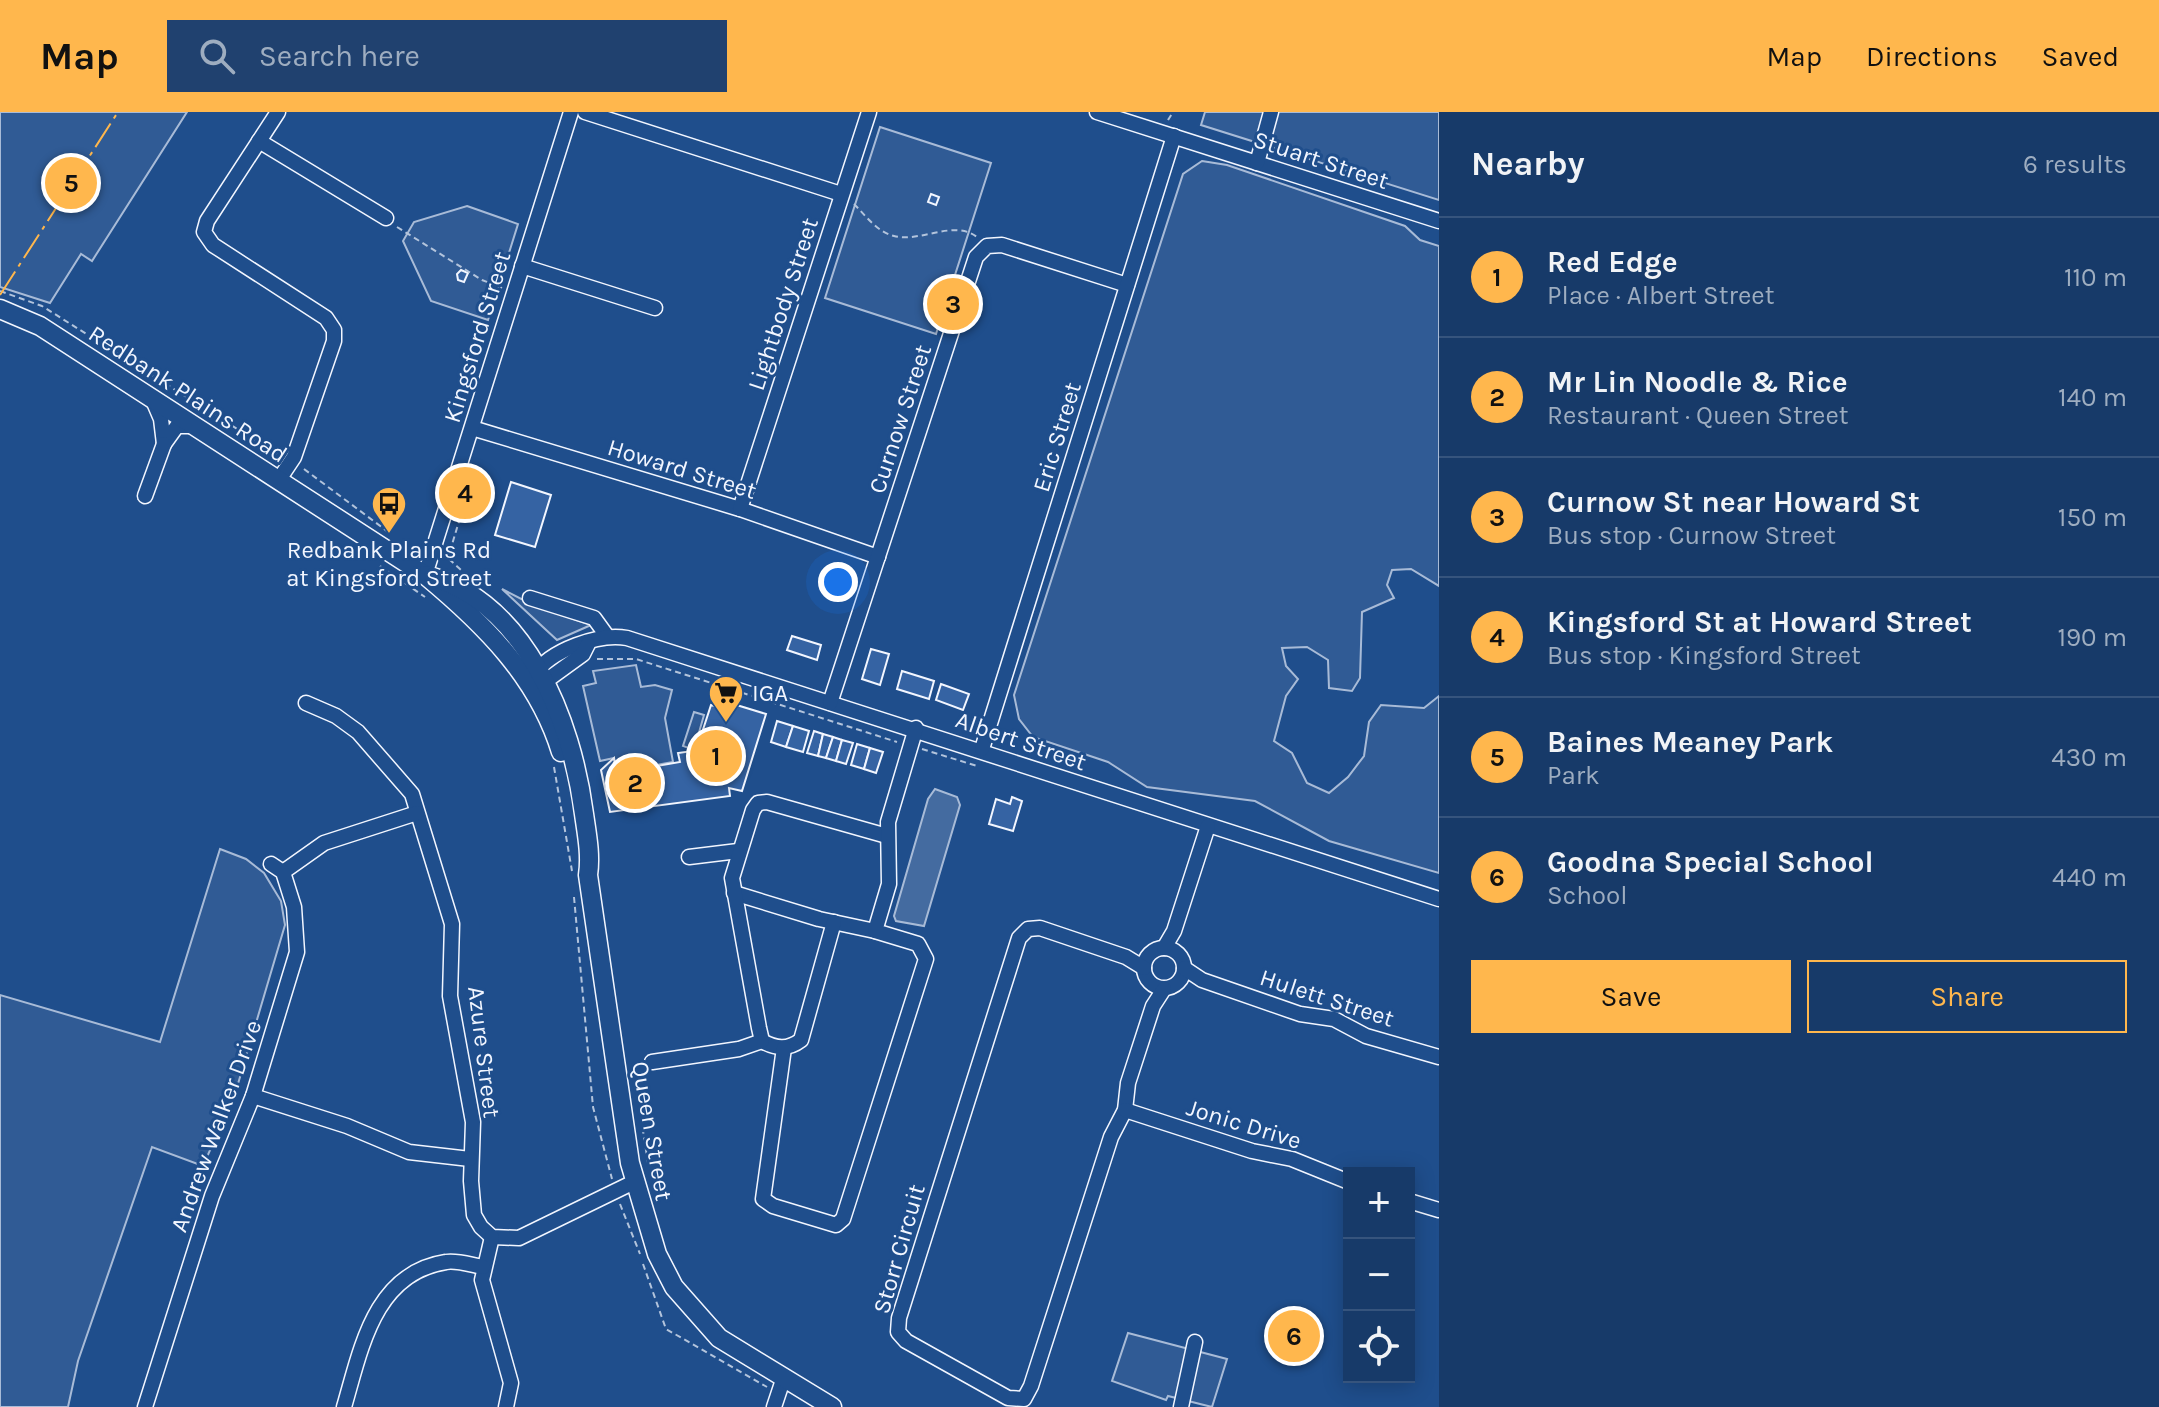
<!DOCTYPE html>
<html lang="en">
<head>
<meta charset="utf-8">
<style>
  :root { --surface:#173a69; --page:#20416f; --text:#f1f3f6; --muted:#9eadc0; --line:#36547d; --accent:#ffb74d }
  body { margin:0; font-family:Karla,sans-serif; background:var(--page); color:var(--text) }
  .controls { position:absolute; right:24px; bottom:24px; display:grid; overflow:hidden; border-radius:0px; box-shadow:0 4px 20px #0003 }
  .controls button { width:72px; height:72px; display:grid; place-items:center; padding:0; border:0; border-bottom:2px solid var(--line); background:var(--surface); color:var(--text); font:40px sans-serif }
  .you { position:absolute; left:838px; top:470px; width:28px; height:28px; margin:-20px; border:6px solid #fff; border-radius:50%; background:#1a73e8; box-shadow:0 0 0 12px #1a73e833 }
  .badge { display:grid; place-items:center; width:52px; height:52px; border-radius:50%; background:var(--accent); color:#111; font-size:26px; font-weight:700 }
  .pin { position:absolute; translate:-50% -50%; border:4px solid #fff; box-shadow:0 2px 8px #0006 }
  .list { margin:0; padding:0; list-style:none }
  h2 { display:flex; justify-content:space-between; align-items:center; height:104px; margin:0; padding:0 32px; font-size:34px }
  h2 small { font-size:26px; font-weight:400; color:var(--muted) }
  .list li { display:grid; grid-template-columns:52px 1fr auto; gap:24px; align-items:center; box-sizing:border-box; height:120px; padding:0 32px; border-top:2px solid var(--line) }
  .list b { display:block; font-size:30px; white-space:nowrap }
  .list p { margin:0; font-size:26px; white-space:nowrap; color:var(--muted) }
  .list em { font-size:26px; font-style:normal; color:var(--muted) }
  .actions { display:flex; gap:16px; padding:24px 32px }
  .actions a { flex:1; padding:18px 0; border:2px solid var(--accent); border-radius:0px; text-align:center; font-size:28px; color:var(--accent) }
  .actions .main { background:var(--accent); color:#111 }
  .icon { flex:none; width:44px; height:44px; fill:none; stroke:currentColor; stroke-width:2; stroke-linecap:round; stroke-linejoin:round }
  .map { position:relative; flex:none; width:1439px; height:1295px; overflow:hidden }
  header { display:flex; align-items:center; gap:48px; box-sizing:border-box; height:112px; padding:0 40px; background:var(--accent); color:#111 }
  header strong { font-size:38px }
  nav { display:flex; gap:44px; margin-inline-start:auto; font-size:28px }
  .search { width:560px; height:72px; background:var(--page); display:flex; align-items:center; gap:20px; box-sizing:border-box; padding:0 28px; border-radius:0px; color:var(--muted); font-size:30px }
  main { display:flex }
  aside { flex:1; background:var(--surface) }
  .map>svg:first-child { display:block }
  .built { fill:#305b95; stroke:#a8bbd7; stroke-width:2 }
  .water { fill:#446ba0; stroke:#a8bbd7; stroke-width:2 }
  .building { fill:#3563a3; stroke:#f2f6ff; stroke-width:2 }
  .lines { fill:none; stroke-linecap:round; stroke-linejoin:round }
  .minor-casing { stroke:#f2f6ff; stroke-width:17 }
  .major-casing { stroke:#f2f6ff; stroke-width:21 }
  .path { stroke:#b3c4dc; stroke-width:2; stroke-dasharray:6 4; stroke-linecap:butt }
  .minor { stroke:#1f4e8c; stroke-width:14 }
  .major { stroke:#1f4e8c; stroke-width:18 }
  .power { stroke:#ffb74d; stroke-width:2; stroke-dasharray:28 6 4 6; stroke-linecap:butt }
  .labels { text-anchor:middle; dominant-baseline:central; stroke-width:6; stroke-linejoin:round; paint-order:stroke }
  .street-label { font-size:24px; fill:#f2f6ff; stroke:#1f4e8c }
  .poi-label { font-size:24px; fill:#f2f6ff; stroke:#1f4e8c }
</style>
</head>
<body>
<header>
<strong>Map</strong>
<div class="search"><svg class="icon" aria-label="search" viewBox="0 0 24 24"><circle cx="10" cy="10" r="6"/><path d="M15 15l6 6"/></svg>Search here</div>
<nav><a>Map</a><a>Directions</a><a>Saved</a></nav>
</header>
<main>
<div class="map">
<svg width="1439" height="1295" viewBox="0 0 1439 1295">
  <rect width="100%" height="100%" fill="#1f4e8c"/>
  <g class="built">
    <polygon points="0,0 187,0 92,149 81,142 50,191 0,175"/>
    <polygon points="1205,0 1439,0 1439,88 1201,13"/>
    <polygon points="880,15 991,51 936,222 825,186"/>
    <polygon points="1202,49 1227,53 1405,114 1420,128 1439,134 1439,474 1411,457 1392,458 1387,473 1394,486 1362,500 1360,566 1352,579 1329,576 1328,548 1307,535 1282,536 1286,554 1298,567 1286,584 1274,629 1292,641 1307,671 1329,681 1348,665 1364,644 1369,610 1381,593 1424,596 1439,584 1439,761 1329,729 1255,689 1147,675 1108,650 1033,625 1019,607 1014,583 1183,62"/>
    <polygon points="467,94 518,112 488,208 431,189 403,129 414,110"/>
    <polygon points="502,477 533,493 591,513 557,528"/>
    <polygon points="636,553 641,575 655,573 672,578 665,606 673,650 617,660 614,646 600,649 583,574 596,571 593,559"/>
    <polygon points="694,600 704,603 694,638 683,634"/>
    <polygon points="220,737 246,747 264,761 281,789 285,813 235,982 203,1054 152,1035 78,1249 68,1295 0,1295 0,883 160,930"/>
    <polygon points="1128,1221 1227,1247 1212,1295 1168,1284 1166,1288 1112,1269"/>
  </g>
  <polygon class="water" points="935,677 957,685 960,693 924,814 896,809 894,804 928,687"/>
  <g class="building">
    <polygon points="931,82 939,85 936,93 928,90"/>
    <polygon points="461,158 468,161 464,170 458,168 457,162"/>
    <polygon points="511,370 551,383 535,435 495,423"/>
    <polygon points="792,524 821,533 817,548 787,538"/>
    <polygon points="871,537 889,542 880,573 862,567"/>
    <polygon points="902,559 934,569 929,587 897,577"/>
    <polygon points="941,572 969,582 963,598 936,588"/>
    <polygon points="730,591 766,602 742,679 729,676 730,684 610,700 601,658 614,646 616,661 680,650 678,641 700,638 698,633 711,593 727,598"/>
    <polygon points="777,609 793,614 786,635 771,630"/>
    <polygon points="793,614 809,619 803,640 786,635"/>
    <polygon points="814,619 823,622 818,644 807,641"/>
    <polygon points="823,622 833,625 826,646 818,644"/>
    <polygon points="833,625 842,628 836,649 826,646"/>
    <polygon points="842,628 853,631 846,652 836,649"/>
    <polygon points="857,632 870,636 864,657 851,653"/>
    <polygon points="870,636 883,640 876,661 864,657"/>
    <polygon points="1012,685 1022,689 1013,719 989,712 996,687 1010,692"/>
  </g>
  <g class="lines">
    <defs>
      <g id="minor">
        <polyline points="278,0 207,109 204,120 213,133 326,206 334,218 334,229 294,345 278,369"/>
        <polyline points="585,0 841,82"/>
        <polyline points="1097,0 1439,109"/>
        <polyline points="259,29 386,106"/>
        <polyline points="1257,51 1271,0"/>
        <polyline points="522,154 655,196"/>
        <polyline points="152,286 161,307 164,332 177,314 195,314"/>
        <polyline points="472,316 740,397 878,445"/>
        <polyline points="145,384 164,332"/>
        <polyline points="740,397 869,0"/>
        <polyline points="425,463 571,0"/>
        <polyline points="530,486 594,506 607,524"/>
        <path d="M534 563C550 538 599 521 627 526L1439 787"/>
        <polyline points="536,571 543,571 583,542 588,532"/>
        <polyline points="306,591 336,604 358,620 412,682 452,812 450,884 473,1010 471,1069 474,1103 481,1115 492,1125 519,1126 634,1070"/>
        <polyline points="830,591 976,145 987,134 1002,133 1127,173"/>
        <polyline points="982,637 1174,24"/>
        <polyline points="689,745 738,739"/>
        <polyline points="283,760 324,731 417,701"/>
        <polyline points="734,781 819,807 875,819"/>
        <path d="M834 810 801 928C788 938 776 937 762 929L759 916 732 766 753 698 758 691 767 690 887 724"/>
        <circle cx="1164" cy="856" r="20"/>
        <polyline points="1164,836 1174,819 1208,714"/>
        <polyline points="1144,856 1126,845 1040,816 1028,817 1019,826 899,1206 898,1220 906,1229 1008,1286 1024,1287 1031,1274 1111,1025 1125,998 1128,971 1153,894 1164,877"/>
        <polyline points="1184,856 1202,868 1300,902 1334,907 1366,924 1439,945"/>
        <polyline points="784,936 763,1087 773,1094 836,1113 843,1107 926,847 918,832 875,819 889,772 888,710 916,616"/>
        <polyline points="652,950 739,937 762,929"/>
        <polyline points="253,984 347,1014 409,1040 470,1047"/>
        <polyline points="1125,998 1252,1039 1292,1047 1349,1070"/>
        <polyline points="1409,1089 1439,1098"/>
        <polyline points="492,1125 482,1168 511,1271 506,1295"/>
        <polyline points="145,1295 212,1084 253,984 297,840 294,795 283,760 271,752"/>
        <path d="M344 1295C361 1237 374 1161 446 1150 457 1148 471 1153 483 1155"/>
        <polyline points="774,1295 783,1268"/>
        <polyline points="1181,1295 1195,1230"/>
      </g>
      <g id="major">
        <path d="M0 197 40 214 425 463C484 512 538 565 561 640"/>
        <path d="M425 463C526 488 572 609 584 702 587 723 591 743 588 763L630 1051 657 1142 674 1175 719 1226 832 1295"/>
      </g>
    </defs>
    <use href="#minor" class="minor-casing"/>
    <use href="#major" class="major-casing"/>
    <g class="path">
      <polyline points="1168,8 1173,0"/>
      <path d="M854 92C866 104 877 120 894 124 920 131 954 107 977 125"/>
      <polyline points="397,115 482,168 502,176"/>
      <polyline points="0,179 42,194 277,342"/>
      <polyline points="304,357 391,422"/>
      <polyline points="445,444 448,446 468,379"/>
      <polyline points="449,447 462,459"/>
      <polyline points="380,454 425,485"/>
      <polyline points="597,547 636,547 897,630"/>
      <polyline points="922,637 977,654"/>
      <polyline points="554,655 572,759"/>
      <polyline points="574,785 593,995 612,1067"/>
      <polyline points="638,986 648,1051"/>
      <polyline points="620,1092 640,1142"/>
      <polyline points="643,1152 666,1217 767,1275"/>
    </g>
    <use href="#minor" class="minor"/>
    <use href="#major" class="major"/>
    <polyline class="power" points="0,183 118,0"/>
  </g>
  <defs>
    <symbol id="bus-pin" viewBox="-11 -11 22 30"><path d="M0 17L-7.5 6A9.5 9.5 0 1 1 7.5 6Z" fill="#ffb74d" stroke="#1f4e8c"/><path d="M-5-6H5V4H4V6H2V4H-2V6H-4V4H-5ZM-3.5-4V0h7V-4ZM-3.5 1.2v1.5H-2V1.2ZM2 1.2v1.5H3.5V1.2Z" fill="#111"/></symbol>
    <symbol id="supermarket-pin" viewBox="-11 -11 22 30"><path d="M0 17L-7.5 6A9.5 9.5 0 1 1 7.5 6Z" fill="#ffb74d" stroke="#1f4e8c"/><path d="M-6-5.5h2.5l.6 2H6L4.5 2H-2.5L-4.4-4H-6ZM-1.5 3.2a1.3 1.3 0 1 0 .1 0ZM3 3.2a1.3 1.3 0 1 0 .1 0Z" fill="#111"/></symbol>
  </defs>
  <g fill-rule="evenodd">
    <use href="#bus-pin" x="369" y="372" width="40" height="54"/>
    <use href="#supermarket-pin" x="706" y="561" width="40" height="54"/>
  </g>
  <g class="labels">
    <g class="street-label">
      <text transform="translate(1321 48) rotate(18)">Stuart Street</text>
      <text transform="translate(783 192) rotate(-72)">Lightbody Street</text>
      <text transform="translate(477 225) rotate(-73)">Kingsford Street</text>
      <text transform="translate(188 282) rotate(33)">Redbank Plains Road</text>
      <text transform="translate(900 307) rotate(-72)">Curnow Street</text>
      <text transform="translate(1057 325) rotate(-73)">Eric Street</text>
      <text transform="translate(682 357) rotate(17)">Howard Street</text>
      <text transform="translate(1021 629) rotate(19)">Albert Street</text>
      <text transform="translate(1327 886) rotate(18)">Hulett Street</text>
      <text transform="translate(484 940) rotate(83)">Azure Street</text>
      <text transform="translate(1244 1012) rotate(17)">Jonic Drive</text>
      <text transform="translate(216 1014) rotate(-70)">Andrew Walker Drive</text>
      <text transform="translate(652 1019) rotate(80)">Queen Street</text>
      <text transform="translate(899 1137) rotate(-74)">Storr Circuit</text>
    </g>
    <g class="poi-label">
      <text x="389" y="438">Redbank Plains Rd<tspan x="389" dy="28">at Kingsford Street</tspan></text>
      <text x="752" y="581" text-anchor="start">IGA</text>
    </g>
  </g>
</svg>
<div class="controls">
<button>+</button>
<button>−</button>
<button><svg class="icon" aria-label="locate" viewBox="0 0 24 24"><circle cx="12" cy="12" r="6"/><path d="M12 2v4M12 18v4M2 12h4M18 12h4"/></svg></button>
</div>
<div class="you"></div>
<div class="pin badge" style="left:716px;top:644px">1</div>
<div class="pin badge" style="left:635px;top:671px">2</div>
<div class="pin badge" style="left:953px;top:192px">3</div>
<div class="pin badge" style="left:465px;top:381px">4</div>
<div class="pin badge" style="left:71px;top:71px">5</div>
<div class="pin badge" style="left:1294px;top:1224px">6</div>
</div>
<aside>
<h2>Nearby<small>6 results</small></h2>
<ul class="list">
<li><span class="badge">1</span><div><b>Red Edge</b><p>Place · Albert Street</p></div><em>110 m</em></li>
<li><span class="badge">2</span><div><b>Mr Lin Noodle &amp; Rice</b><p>Restaurant · Queen Street</p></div><em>140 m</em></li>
<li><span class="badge">3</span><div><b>Curnow St near Howard St</b><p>Bus stop · Curnow Street</p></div><em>150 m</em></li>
<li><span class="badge">4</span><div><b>Kingsford St at Howard Street</b><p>Bus stop · Kingsford Street</p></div><em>190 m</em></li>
<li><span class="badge">5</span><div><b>Baines Meaney Park</b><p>Park</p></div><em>430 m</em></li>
<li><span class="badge">6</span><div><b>Goodna Special School</b><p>School</p></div><em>440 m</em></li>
</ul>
<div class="actions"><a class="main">Save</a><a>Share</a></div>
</aside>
</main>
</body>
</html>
